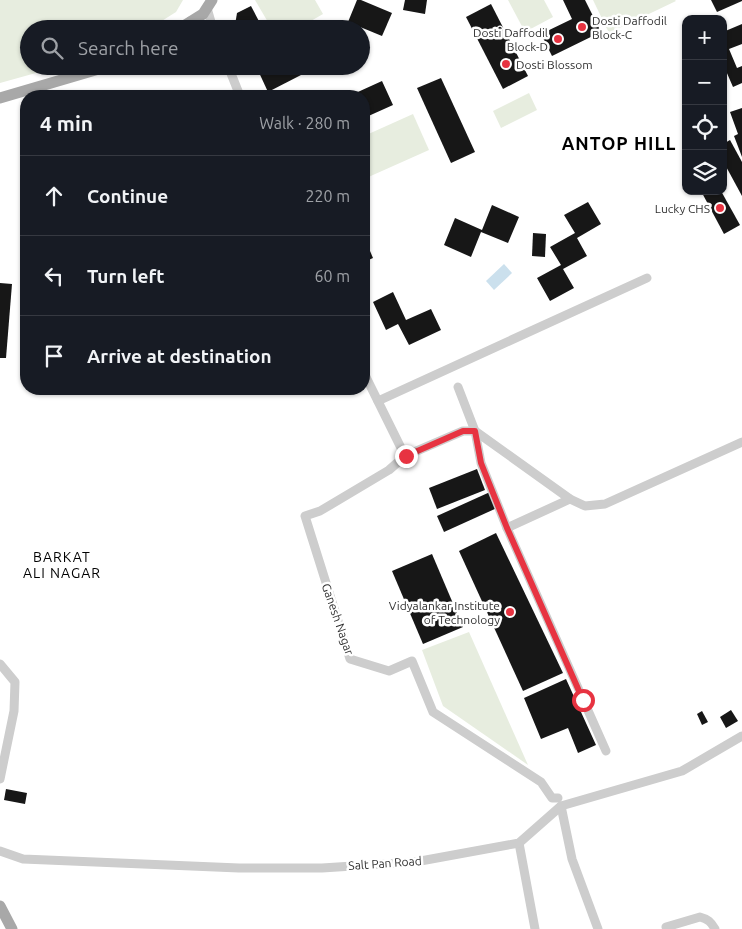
<!DOCTYPE html>
<html lang="en">
<head>
<meta charset="utf-8">
<style>
  :root { --surface:#171b24; --page:#20242c; --text:#f1f3f6; --muted:#9ea1a6; --line:#363941 }
  body { margin:0; font-family:Ubuntu,sans-serif; background:var(--page); color:var(--text) }
  .controls { position:absolute; right:15px; top:15px; display:grid; overflow:hidden; border-radius:10px; box-shadow:0 1px 4px #0004 }
  .controls button { width:45px; height:45px; display:grid; place-items:center; padding:0; border:0; border-bottom:1px solid var(--line); background:var(--surface); color:var(--text); font:25px sans-serif }
  .stop { position:absolute; width:15px; height:15px; margin:-11px; border:4px solid #e73341; border-radius:50%; background:#fff }
  .stop.end { background:#e73341; border-color:#fff; box-shadow:0 1px 5px #0008 }
  .list { margin:0; padding:0; list-style:none }
  h2 { display:flex; justify-content:space-between; align-items:center; height:65px; margin:0; padding:0 20px; font-size:21px }
  h2 small { font-size:16px; font-weight:400; color:var(--muted) }
  .list li { display:grid; grid-template-columns:32px 1fr auto; gap:15px; align-items:center; box-sizing:border-box; height:80px; padding:0 20px; border-top:1px solid var(--line) }
  .list b { display:block; font-size:19px; white-space:nowrap }
  .list em { font-size:16px; font-style:normal; color:var(--muted) }
  .icon { flex:none; width:28px; height:28px; fill:none; stroke:currentColor; stroke-width:2; stroke-linecap:round; stroke-linejoin:round }
  .map { position:relative; flex:none; width:742px; height:929px; overflow:hidden }
  .search { position:absolute; background:var(--surface); box-shadow:0 1px 4px #0004; left:20px; top:20px; width:350px; height:55px; display:flex; align-items:center; gap:12px; box-sizing:border-box; padding:0 18px; border-radius:28px; color:var(--muted); font-size:19px }
  .panel { position:absolute; background:var(--surface); box-shadow:0 1px 4px #0004; left:20px; top:90px; width:350px; height:305px; border-radius:20px }
  .map>svg:first-child { display:block }
  .green { fill:#e7eddf }
  .water { fill:#cbe0ed }
  .building { fill:#171717 }
  .lines { fill:none; stroke-linecap:round; stroke-linejoin:round }
  .minor { stroke:#cdcdcd; stroke-width:9 }
  .major { stroke:#a8a8a8; stroke-width:11 }
  .route { stroke:#e73341; stroke-width:6 }
  .poi-dot { fill:#e73341; stroke:#fff; stroke-width:2 }
  .labels { text-anchor:middle; dominant-baseline:central; stroke-width:5; stroke-linejoin:round; paint-order:stroke }
  .poi-label { font-size:12px; fill:#303030; stroke:#fff; text-anchor:end }
  .street-label { font-size:12px; fill:#303030; stroke:#fff }
  .neighbourhood-label { font-size:14px; letter-spacing:1px; fill:#000; stroke:#fff }
  .district-label { font-size:18px; font-weight:bold; letter-spacing:1px; fill:#000; stroke:#fff }
</style>
</head>
<body>
<div class="map">
<svg width="742" height="929" viewBox="0 0 742 929">
  <rect width="100%" height="100%" fill="#fff"/>
  <g class="green">
    <polygon points="0,0 183,0 176,12 149,29 29,29 29,66 61,66 0,83"/>
    <polygon points="255,0 315,0 323,14 297,29 272,29"/>
    <polygon points="508,0 544,0 553,17 525,32"/>
    <polygon points="593,0 675,0 676,1 609,33"/>
    <polygon points="529,93 537,110 501,128 493,111"/>
    <polygon points="413,114 429,150 364,179 364,136"/>
    <polygon points="469,632 528,765 443,706 422,650"/>
  </g>
  <polygon class="water" points="504,264 512,273 494,290 486,281"/>
  <g class="building">
    <polygon points="357,0 361,0 392,13 382,36 348,22"/>
    <polygon points="405,0 427,0 425,14 403,10"/>
    <polygon points="563,0 585,0 601,32 552,56 541,34 572,19"/>
    <polygon points="711,0 742,0 742,1 717,12"/>
    <polygon points="491,4 528,76 503,89 466,17"/>
    <polygon points="251,6 263,29 237,29 235,25 237,13"/>
    <polygon points="742,24 742,44 729,49 737,68 742,66 742,83 733,87 723,64 723,32"/>
    <polygon points="256,66 296,66 301,75 268,92"/>
    <polygon points="441,78 475,152 451,163 417,88"/>
    <polygon points="382,81 393,105 364,118 364,96 349,96"/>
    <polygon points="742,108 742,157 734,136 738,134 730,112"/>
    <polygon points="730,140 742,162 742,196 723,161 723,144"/>
    <polygon points="701,191 721,191 740,225 724,234"/>
    <polygon points="588,202 601,224 577,238 587,256 563,269 574,288 550,301 537,278 561,265 550,247 575,233 564,215"/>
    <polygon points="492,205 519,217 508,243 481,232 471,257 444,245 455,218 482,230"/>
    <polygon points="533,233 546,234 545,257 532,256"/>
    <polygon points="364,237 373,258 364,262"/>
    <polygon points="0,283 12,284 6,358 0,358"/>
    <polygon points="393,292 406,320 431,309 441,330 409,345 398,324 386,330 373,302"/>
    <polygon points="477,469 485,490 437,509 429,488"/>
    <polygon points="490,492 497,508 444,532 437,516"/>
    <polygon points="496,533 563,673 523,691 459,551"/>
    <polygon points="432,554 463,627 423,644 392,571"/>
    <polygon points="566,679 596,745 578,753 568,728 541,739 524,698"/>
    <polygon points="731,710 738,721 726,728 720,717"/>
    <polygon points="702,711 708,722 702,725 697,714"/>
    <polygon points="6,789 27,793 25,804 4,800"/>
  </g>
  <g class="lines">
    <g class="minor">
      <polyline points="207,8 213,29"/>
      <polyline points="190,21 200,29"/>
      <polyline points="228,66 240,96"/>
      <polyline points="364,373 405,456"/>
      <polyline points="458,387 475,431 481,463 507,528 606,751"/>
      <polyline points="378,401 647,278"/>
      <polyline points="507,528 570,499"/>
      <polyline points="0,664 15,682 14,711 0,779"/>
      <polyline points="558,798 552,798 541,782 433,712 412,661 389,671 350,659 305,516 320,511 389,470 405,456 463,431 475,431 570,499 585,506 605,504 742,442"/>
      <polyline points="561,806 572,859 598,929"/>
      <polyline points="519,843 535,929"/>
      <polyline points="0,851 23,859 239,868 322,868 415,862 519,843 561,806 682,771 742,736"/>
      <path d="M666 927 700 917C708 919 711 922 715 929"/>
    </g>
    <g class="major">
      <polyline points="179,29 203,14 212,0"/>
      <polyline points="0,98 109,66"/>
      <polyline points="0,906 12,929"/>
    </g>
  </g>
  <g class="lines">
    <polyline class="route" points="406,456 463,431 475,431 481,463 507,528 583,700"/>
  </g>
  <g class="poi-dot">
    <circle cx="582" cy="27" r="5"/>
    <circle cx="558" cy="39" r="5"/>
    <circle cx="506" cy="64" r="5"/>
    <circle cx="720" cy="208" r="5"/>
    <circle cx="510" cy="612" r="5"/>
  </g>
  <g class="labels">
    <g class="poi-label">
      <text x="592" y="20" text-anchor="start">Dosti Daffodil<tspan x="592" dy="14">Block-C</tspan></text>
      <text x="548" y="32">Dosti Daffodil<tspan x="548" dy="14">Block-D</tspan></text>
      <text x="516" y="64" text-anchor="start">Dosti Blossom</text>
      <text x="710" y="208">Lucky CHS</text>
      <text x="500" y="605">Vidyalankar Institute<tspan x="500" dy="14">of Technology</tspan></text>
    </g>
    <g class="street-label">
      <text transform="translate(338 619) rotate(71)">Ganesh Nagar</text>
      <text transform="translate(385 863) rotate(-4)">Salt Pan Road</text>
    </g>
    <g class="neighbourhood-label">
      <text x="62" y="557">BARKAT<tspan x="62" dy="16">ALI NAGAR</tspan></text>
    </g>
    <g class="district-label">
      <text x="619" y="143">ANTOP HILL</text>
    </g>
  </g>
</svg>
<div class="controls">
<button>+</button>
<button>−</button>
<button><svg class="icon" aria-label="locate" viewBox="0 0 24 24"><circle cx="12" cy="12" r="6"/><path d="M12 2v4M12 18v4M2 12h4M18 12h4"/></svg></button>
<button><svg class="icon" aria-label="layers" viewBox="0 0 24 24"><path d="M12 4l9 5-9 5-9-5zM3 14l9 5 9-5"/></svg></button>
</div>
<div class="stop" style="left:583px;top:700px"></div>
<div class="stop end" style="left:406px;top:456px"></div>
<div class="search"><svg class="icon" aria-label="search" viewBox="0 0 24 24"><circle cx="10" cy="10" r="6"/><path d="M15 15l6 6"/></svg>Search here</div>
<section class="panel">
<h2>4 min<small>Walk · 280 m</small></h2>
<ul class="list">
<li><svg class="icon" aria-label="ahead" viewBox="0 0 24 24"><path d="M12 20V5M6 11l6-6 6 6"/></svg><div><b>Continue</b></div><em>220 m</em></li>
<li><svg class="icon" aria-label="left" viewBox="0 0 24 24"><path d="M17 20v-9H6M10 6l-5 5 5 5"/></svg><div><b>Turn left</b></div><em>60 m</em></li>
<li><svg class="icon" aria-label="arrive" viewBox="0 0 24 24"><path d="M6 21V4h12l-3 4 3 4H6"/></svg><div><b>Arrive at destination</b></div></li>
</ul>
</section>
</div>
</body>
</html>
